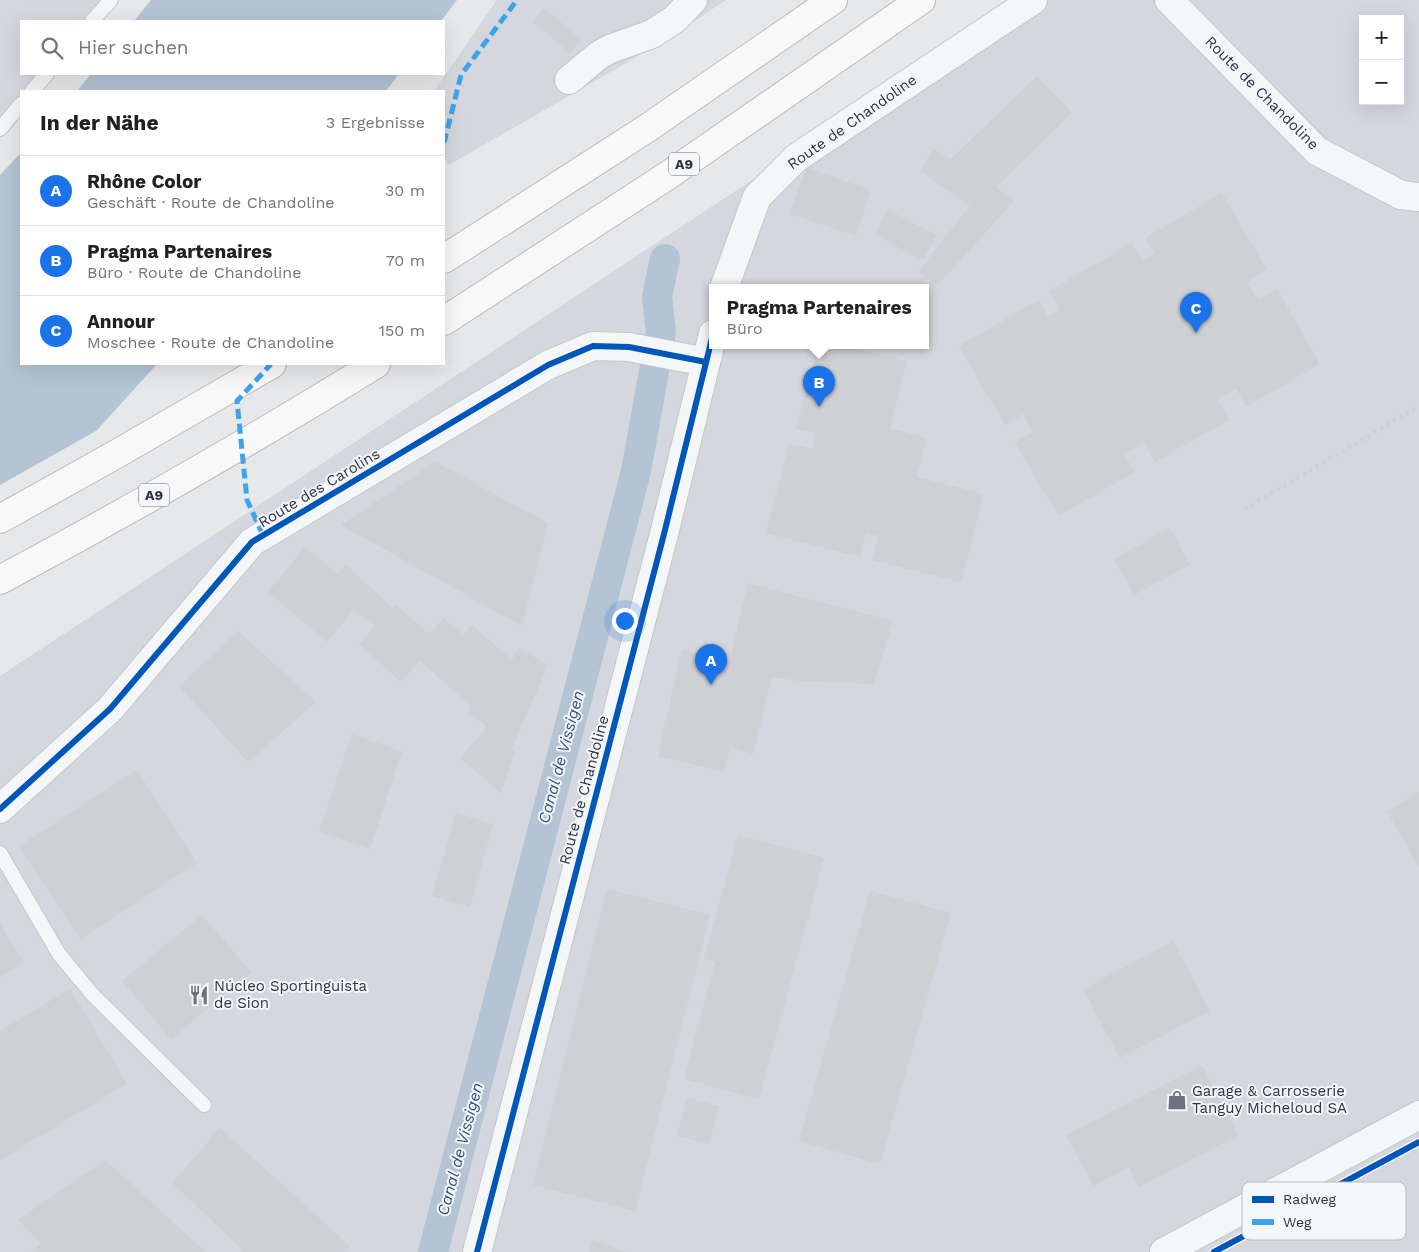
<!DOCTYPE html>
<html lang="de">
<head>
<meta charset="utf-8">
<style>
  :root { --surface:#fff; --page:#f6f6f6; --text:#202124; --muted:#757577; --line:#e0e0e0; --accent:#1a73e8 }
  body { margin:0; font-family:"Work Sans",sans-serif; background:var(--page); color:var(--text) }
  .controls { position:absolute; right:15px; top:15px; display:grid; overflow:hidden; border-radius:0px; box-shadow:0 5px 20px #0002 }
  .controls button { width:45px; height:45px; display:grid; place-items:center; padding:0; border:0; border-bottom:1px solid var(--line); background:var(--surface); color:var(--text); font:25px sans-serif }
  .you { position:absolute; left:624px; top:620px; width:18px; height:18px; margin:-12px; border:4px solid #fff; border-radius:50%; background:#1a73e8; box-shadow:0 0 0 8px #1a73e833 }
  .badge { display:grid; place-items:center; width:32px; height:32px; border-radius:50%; background:var(--accent); color:#fff; font-size:16px; font-weight:700 }
  .pin { position:absolute; translate:-50% -41px; filter:drop-shadow(0 1px 2px #0008) }
  .pin::after { content:''; position:absolute; top:26px; width:18px; height:15px; background:inherit; clip-path:polygon(0 0,100% 0,50% 100%) }
  .popup { position:absolute; left:709px; top:284px; width:220px; height:65px; box-sizing:border-box; display:grid; place-content:center; border-radius:0px; background:var(--surface); filter:drop-shadow(0 1px 4px #0005); font-size:16px; white-space:nowrap; color:var(--muted) }
  .popup b { font-size:19px; color:var(--text) }
  .popup::after { content:''; position:absolute; left:50%; top:100%; margin-left:-10px; border:10px solid transparent; border-top-color:var(--surface) }
  .list { margin:0; padding:0; list-style:none }
  h2 { display:flex; justify-content:space-between; align-items:center; height:65px; margin:0; padding:0 20px; font-size:21px }
  h2 small { font-size:16px; font-weight:400; color:var(--muted) }
  .list li { display:grid; grid-template-columns:32px 1fr auto; gap:15px; align-items:center; box-sizing:border-box; height:70px; padding:0 20px; border-top:1px solid var(--line) }
  .list b { display:block; font-size:19px; white-space:nowrap }
  .list p { margin:0; font-size:16px; white-space:nowrap; color:var(--muted) }
  .list em { font-size:16px; font-style:normal; color:var(--muted) }
  .icon { flex:none; width:28px; height:28px; fill:none; stroke:currentColor; stroke-width:2; stroke-linecap:round; stroke-linejoin:round }
  .map { position:relative; flex:none; width:1419px; height:1252px; overflow:hidden }
  .search { position:absolute; background:var(--surface); box-shadow:0 5px 20px #0002; left:20px; top:20px; width:425px; height:55px; display:flex; align-items:center; gap:12px; box-sizing:border-box; padding:0 18px; border-radius:0px; color:var(--muted); font-size:19px }
  .panel { position:absolute; background:var(--surface); box-shadow:0 5px 20px #0002; left:20px; top:90px; width:425px; height:275px; border-radius:0px }
  .map>svg:first-child { display:block }
  .built { fill:#d4d7dd; fill-rule:evenodd }
  .water { fill:#b4c4d5 }
  .pier { fill:#e6e8ea }
  .lines { fill:none; stroke-linecap:round; stroke-linejoin:round }
  .canal { stroke:#b4c4d5; stroke-width:30 }
  .building { fill:#ced0d3 }
  .service-casing { stroke:#c4c6c8; stroke-width:16 }
  .minor-casing { stroke:#c4c6c8; stroke-width:30 }
  .tertiary-casing { stroke:#c4c6c8; stroke-width:30 }
  .motorway-casing { stroke:#b8bbbf; stroke-width:30 }
  .service { stroke:#f5f6f7; stroke-width:14 }
  .minor { stroke:#f5f6f7; stroke-width:28 }
  .tertiary { stroke:#f5f6f7; stroke-width:28 }
  .motorway { stroke:#f8f8f8; stroke-width:28 }
  .rail { stroke:#cecfd2; stroke-width:4; stroke-dasharray:2.5 5; stroke-linecap:butt }
  .quiet { stroke:#3ea3ec; stroke-width:5; stroke-dasharray:10 5; stroke-linecap:butt }
  .cycleway-casing { stroke:#f4f6f9; stroke-width:9 }
  .cycleway { stroke:#0057b8; stroke-width:6 }
  .labels { text-anchor:middle; dominant-baseline:central; stroke-width:4; stroke-linejoin:round; paint-order:stroke }
  .shield { fill:#f4f6f9; stroke:#676e7b; stroke-width:1 }
  .shield-label { font-size:14px; font-weight:bold; fill:#2b3445 }
  .street-label { font-size:15px; fill:#2b3445; stroke:#f4f6f9 }
  .poi-label { font-size:15px; fill:#2b3445; stroke:#f4f6f9; text-anchor:start }
  .water-label { font-size:16px; font-style:italic; fill:#34527a; stroke:#f4f6f9 }
  .key { fill:#f4f6f9; stroke:#b8bcc3; stroke-width:1 }
  .key-label { font-size:14px; fill:#2b3445 }
</style>
</head>
<body>
<div class="map">
<svg width="1419" height="1252" viewBox="0 0 1419 1252">
  <rect width="100%" height="100%" fill="#e6e8ea"/>
  <g class="built">
    <polygon points="0,0 111,0 92,21 21,21 21,74 47,74 32,91 21,91 21,104 0,129"/>
    <polygon points="497,0 726,0 666,40 449,165 444,157 444,91 434,91"/>
    <path d="M1025 0H1419V1252H0V676ZM1363 19H1400V101H1363ZM713 288H925V346H713Z"/>
  </g>
  <g class="water">
    <polygon points="151,0 457,0 441,21 134,21"/>
    <polygon points="91,74 399,74 386,91 77,91"/>
    <polygon points="21,153 21,364 157,364 0,537 0,175"/>
  </g>
  <polygon class="pier" points="103,427 2,539 0,540 0,485"/>
  <g class="lines">
    <polyline class="canal" points="433,1252 636,471 661,332 657,297 665,259"/>
  </g>
  <g class="building">
    <polygon points="544,8 582,40 570,53 533,22"/>
    <polygon points="1037,76 1072,113 996,187 1014,201 938,285 918,272 970,206 920,171 934,149 951,159"/>
    <polygon points="806,168 871,190 856,236 790,214"/>
    <polygon points="1222,193 1267,270 1247,282 1258,300 1277,289 1320,364 1246,407 1236,388 1217,399 1230,419 1155,462 1143,442 1124,454 1135,472 1058,516 1015,442 1033,432 1023,414 1005,425 959,346 1039,300 1048,317 1060,310 1049,291 1132,243 1143,261 1155,254 1145,238"/>
    <polygon points="888,210 937,235 923,260 875,235"/>
    <polygon points="818,346 845,346 907,361 890,428 927,438 917,477 984,494 961,582 872,560 879,536 866,533 860,557 766,533 789,443 812,449 816,433 796,429"/>
    <polygon points="435,462 548,523 522,626 341,525"/>
    <polygon points="1170,528 1190,565 1134,595 1114,559"/>
    <polygon points="305,547 338,574 346,565 392,607 395,604 429,634 444,618 463,635 472,625 512,660 518,648 548,665 512,748 515,751 501,793 460,758 487,727 468,712 471,706 420,661 401,682 359,644 375,626 354,610 327,642 268,592"/>
    <polygon points="748,583 893,621 874,684 799,681 772,677 753,754 730,747 724,772 658,756 682,649 729,663"/>
    <polygon points="238,631 316,702 248,762 179,686"/>
    <polygon points="351,734 402,751 370,849 319,832"/>
    <polygon points="137,770 197,863 80,939 19,846"/>
    <polygon points="1419,792 1419,868 1387,811"/>
    <polygon points="456,813 493,824 470,907 432,896"/>
    <polygon points="738,835 824,858 759,1099 684,1079 715,962 704,959"/>
    <polygon points="607,889 710,915 635,1211 533,1185"/>
    <polygon points="870,891 951,913 880,1164 799,1141"/>
    <polygon points="202,915 251,972 171,1039 122,981"/>
    <polygon points="0,924 24,962 0,977"/>
    <polygon points="1173,942 1210,1011 1120,1058 1083,989"/>
    <polygon points="70,989 127,1084 0,1160 0,1031"/>
    <polygon points="1202,1065 1238,1135 1139,1187 1129,1168 1093,1186 1066,1135"/>
    <polygon points="687,1098 719,1106 709,1144 677,1136"/>
    <polygon points="220,1128 350,1246 344,1252 245,1252 172,1183"/>
    <polygon points="105,1160 206,1252 31,1252 41,1243 18,1220"/>
    <polygon points="593,1240 625,1252 589,1252"/>
  </g>
  <g class="lines">
    <defs>
      <g id="service">
        <polyline points="92,21 111,0"/>
        <polyline points="32,91 47,74"/>
        <polyline points="0,129 21,104"/>
        <polyline points="0,853 59,954 92,994 204,1105"/>
      </g>
      <g id="minor">
        <polyline points="1169,0 1317,151 1401,195 1419,197"/>
        <polyline points="569,80 599,55 610,49 652,34 675,19 693,0"/>
        <polyline points="724,288 757,197 796,158 1033,0"/>
        <polyline points="0,809 110,709 252,542 548,365 593,346 629,347 706,362"/>
        <polyline points="477,1252 664,534 713,334"/>
      </g>
      <polyline id="tertiary" points="1164,1252 1419,1115"/>
      <g id="motorway">
        <polyline points="444,259 646,129 833,0"/>
        <polyline points="444,321 667,176 921,0"/>
        <polyline points="0,519 113,456 272,364"/>
        <path d="M0 580C127 512 253 440 376 364"/>
      </g>
    </defs>
    <use href="#service" class="service-casing"/>
    <use href="#minor" class="minor-casing"/>
    <use href="#tertiary" class="tertiary-casing"/>
    <use href="#motorway" class="motorway-casing"/>
    <use href="#service" class="service"/>
    <use href="#minor" class="minor"/>
    <use href="#tertiary" class="tertiary"/>
    <use href="#motorway" class="motorway"/>
    <polyline class="rail" points="1245,509 1419,406"/>
    <g class="quiet">
      <polyline points="444,143 461,75 517,0"/>
      <polyline points="263,535 247,500 237,401 271,364"/>
    </g>
    <defs>
      <g id="cycleway">
        <polyline points="0,809 110,709 252,542 548,365 593,346 629,347 706,362"/>
        <polyline points="477,1252 664,534 713,334"/>
        <polyline points="1214,1252 1419,1142"/>
      </g>
    </defs>
    <use href="#cycleway" class="cycleway-casing"/>
    <use href="#cycleway" class="cycleway"/>
  </g>
  <defs>
    <symbol id="restaurant-bare" viewBox="-9 -9 18 18"><path d="M-5-6h1v4h1v-4h1v4h1v-4h1v5L-1.5 .5V6h-2V.5L-5-1ZM5-6V6H3V1.5H1.5Q1.5-4 5-6Z" fill="#6c737f" stroke="#f4f6f9" stroke-width="2.5" paint-order="stroke"/></symbol>
    <symbol id="shop-bare" viewBox="-9 -9 18 18"><path d="M-5-2.5h2.3a2.7 3.5 0 0 1 5.4 0H5L5.5 6h-11ZM-1.5-2.5h3a1.5 2.3 0 0 0-3 0Z" fill="#6c737f" stroke="#f4f6f9" stroke-width="2.5" paint-order="stroke"/></symbol>
  </defs>
  <g fill-rule="evenodd">
    <use href="#restaurant-bare" x="185" y="981" width="28" height="28"/>
    <use href="#shop-bare" x="1163" y="1086" width="28" height="28"/>
  </g>
  <g class="labels">
    <g class="shield">
      <rect x="669" y="152.5" width="30" height="23" rx="4"/>
      <rect x="139" y="483.5" width="30" height="23" rx="4"/>
    </g>
    <g class="shield-label">
      <text x="684" y="164">A9</text>
      <text x="154" y="495">A9</text>
    </g>
    <g class="street-label">
      <text transform="translate(1262 93) rotate(45)">Route de Chandoline</text>
      <text transform="translate(852 122) rotate(-35)">Route de Chandoline</text>
      <text transform="translate(319 488) rotate(-31)">Route des Carolins</text>
      <text transform="translate(584 790) rotate(-75)">Route de Chandoline</text>
    </g>
    <g class="poi-label">
      <text x="214" y="986">Núcleo Sportinguista<tspan x="214" dy="17">de Sion</tspan></text>
      <text x="1192" y="1091">Garage &amp; Carrosserie<tspan x="1192" dy="17">Tanguy Micheloud SA</tspan></text>
    </g>
    <g class="water-label">
      <text transform="translate(561 757) rotate(-75)">Canal de Vissigen</text>
      <text transform="translate(460 1149) rotate(-75)">Canal de Vissigen</text>
    </g>
  </g>
  <rect x="1242" y="1182" width="164" height="58" rx="8" class="key"/>
  <rect x="1252" y="1196" width="22" height="7" fill="#0057b8"/>
  <rect x="1252" y="1219" width="22" height="6" fill="#3ea3ec"/>
  <g class="key-label">
    <text x="1283" y="1204">Radweg</text>
    <text x="1283" y="1227">Weg</text>
  </g>
</svg>
<div class="controls">
<button>+</button>
<button>−</button>
</div>
<div class="you"></div>
<div class="pin badge" style="left:711px;top:685px">A</div>
<div class="pin badge" style="left:819px;top:407px">B</div>
<div class="popup"><b>Pragma Partenaires</b>Büro</div>
<div class="pin badge" style="left:1196px;top:333px">C</div>
<div class="search"><svg class="icon" aria-label="search" viewBox="0 0 24 24"><circle cx="10" cy="10" r="6"/><path d="M15 15l6 6"/></svg>Hier suchen</div>
<section class="panel">
<h2>In der Nähe<small>3 Ergebnisse</small></h2>
<ul class="list">
<li><span class="badge">A</span><div><b>Rhône Color</b><p>Geschäft · Route de Chandoline</p></div><em>30 m</em></li>
<li><span class="badge">B</span><div><b>Pragma Partenaires</b><p>Büro · Route de Chandoline</p></div><em>70 m</em></li>
<li><span class="badge">C</span><div><b>Annour</b><p>Moschee · Route de Chandoline</p></div><em>150 m</em></li>
</ul>
</section>
</div>
</body>
</html>
